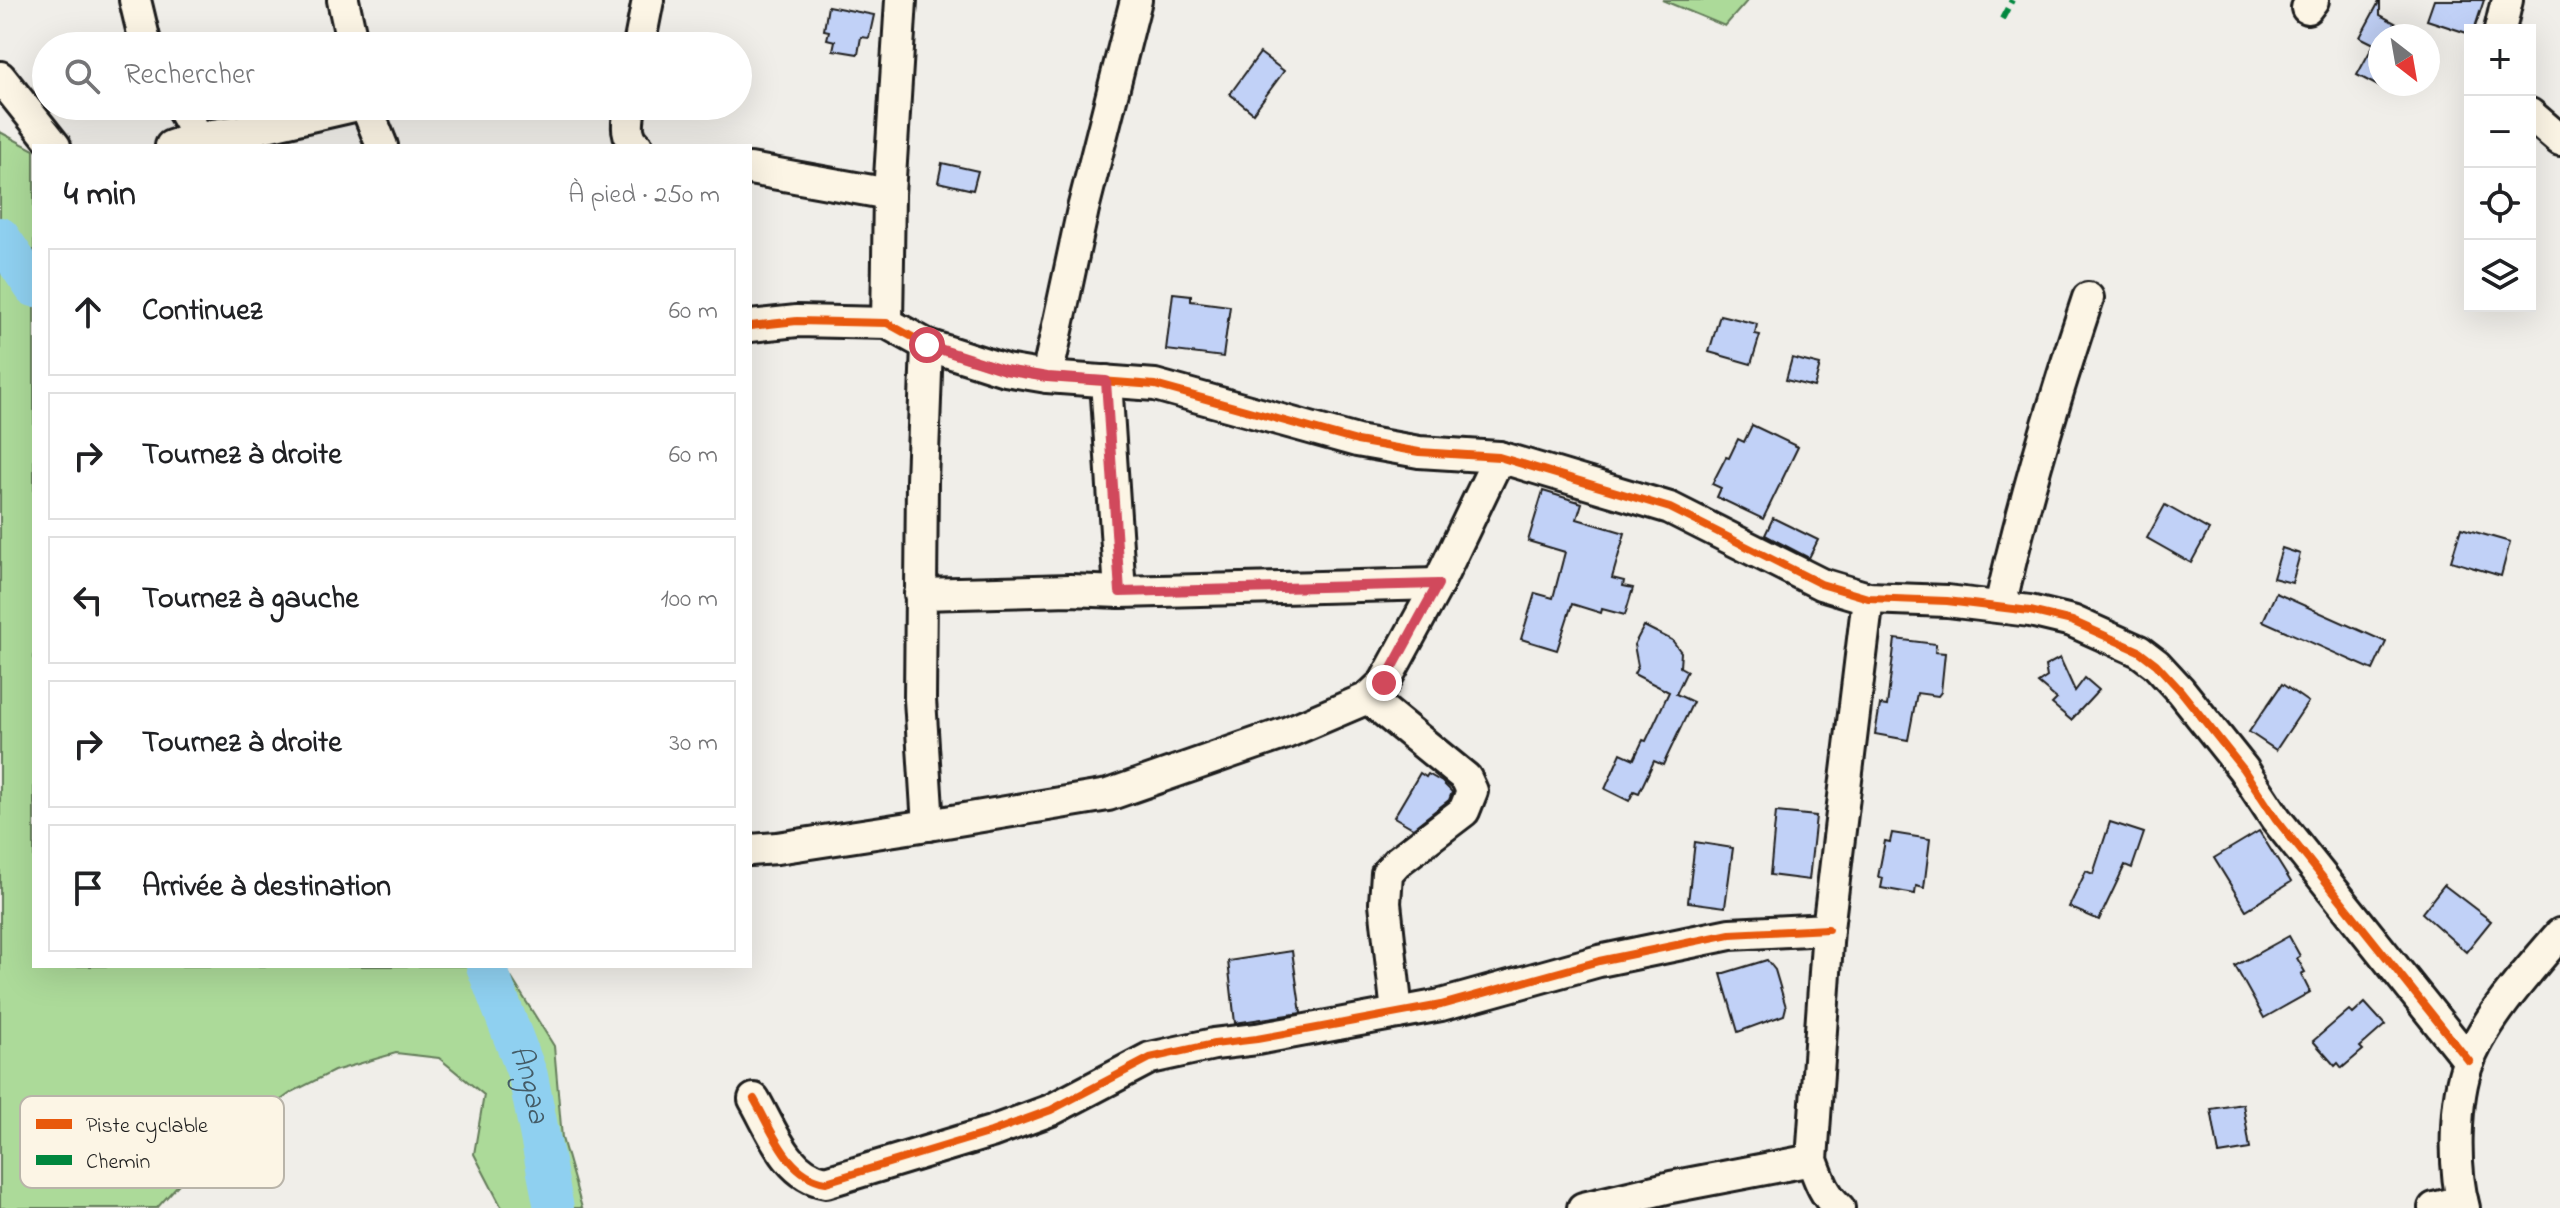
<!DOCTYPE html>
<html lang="fr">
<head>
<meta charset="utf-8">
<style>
  :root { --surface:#fff; --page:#f6f6f6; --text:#202124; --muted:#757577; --line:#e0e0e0 }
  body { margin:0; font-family:"Indie Flower",sans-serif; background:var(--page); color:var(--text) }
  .controls { position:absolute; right:24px; top:24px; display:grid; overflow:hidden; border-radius:0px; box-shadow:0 8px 32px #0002 }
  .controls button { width:72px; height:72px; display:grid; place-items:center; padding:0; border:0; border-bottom:2px solid var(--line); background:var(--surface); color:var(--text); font:40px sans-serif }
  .compass { position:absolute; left:2368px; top:24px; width:72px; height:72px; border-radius:50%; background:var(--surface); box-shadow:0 8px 32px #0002; rotate:149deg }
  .stop { position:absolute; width:24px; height:24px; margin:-18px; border:6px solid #d1495b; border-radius:50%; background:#fff }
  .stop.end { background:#d1495b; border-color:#fff; box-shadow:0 2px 8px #0008 }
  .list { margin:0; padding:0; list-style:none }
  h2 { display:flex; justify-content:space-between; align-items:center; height:104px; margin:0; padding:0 32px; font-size:34px }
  h2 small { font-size:26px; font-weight:400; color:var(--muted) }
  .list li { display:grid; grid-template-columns:52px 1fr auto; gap:24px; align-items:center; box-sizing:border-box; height:128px; margin:0 16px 16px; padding:0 16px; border:2px solid var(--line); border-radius:0px }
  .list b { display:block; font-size:30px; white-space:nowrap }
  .list em { font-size:26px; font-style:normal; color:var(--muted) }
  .icon { flex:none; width:44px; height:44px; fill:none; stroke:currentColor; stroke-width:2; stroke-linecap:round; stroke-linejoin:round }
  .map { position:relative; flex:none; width:2560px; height:1208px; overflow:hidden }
  .search { position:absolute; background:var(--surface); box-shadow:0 8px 32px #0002; left:32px; top:32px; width:720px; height:88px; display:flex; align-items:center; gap:20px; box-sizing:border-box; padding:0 28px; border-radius:44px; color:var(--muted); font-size:30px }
  .panel { position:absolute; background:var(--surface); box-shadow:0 8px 32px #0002; left:32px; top:144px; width:720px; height:824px; border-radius:0px }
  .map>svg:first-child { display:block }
  .green { fill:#acda99; stroke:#647b5a; stroke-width:2 }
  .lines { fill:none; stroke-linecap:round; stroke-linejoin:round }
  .river { stroke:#8fd0f0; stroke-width:40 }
  .building { fill:#c1d1f7; stroke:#1c1c1c; stroke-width:2 }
  .minor-casing { stroke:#1c1c1c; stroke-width:36 }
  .minor { stroke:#fcf5e5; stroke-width:30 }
  .quiet { stroke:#00873e; stroke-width:6; stroke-dasharray:12 6; stroke-linecap:butt }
  .cycleway-casing { stroke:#fcf5e5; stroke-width:13 }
  .cycleway { stroke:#e8590c; stroke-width:8 }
  .route { stroke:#d1495b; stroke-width:10 }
  .labels { text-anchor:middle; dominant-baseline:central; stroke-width:8; stroke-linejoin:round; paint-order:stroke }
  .water-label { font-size:30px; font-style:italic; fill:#445b66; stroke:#fcf5e5 }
  .key { fill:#fcf5e5; stroke:#b9b4a9; stroke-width:2 }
  .key-label { font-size:22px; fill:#1c1c1c }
</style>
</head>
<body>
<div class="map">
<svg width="2560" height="1208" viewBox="0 0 2560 1208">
  <rect width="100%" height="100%" fill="#f0eee9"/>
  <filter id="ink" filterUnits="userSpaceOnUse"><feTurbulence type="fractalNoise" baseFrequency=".0125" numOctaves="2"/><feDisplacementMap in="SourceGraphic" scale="16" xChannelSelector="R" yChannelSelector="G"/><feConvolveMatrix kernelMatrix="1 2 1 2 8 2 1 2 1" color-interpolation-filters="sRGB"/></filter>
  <g filter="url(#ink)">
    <g class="green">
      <polygon points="1662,0 1748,0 1725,26"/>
      <polygon points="0,132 34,150 34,966 504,966 554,1046 562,1138 582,1208 502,1208 474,1154 484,1095 439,1058 396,1053 334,1071 292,1092 206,1154 157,1208 0,1208"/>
    </g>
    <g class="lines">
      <g class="river">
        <polyline points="0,237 34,287"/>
        <path id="s1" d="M486 966 528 1076 554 1208"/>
      </g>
    </g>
    <g class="building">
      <polygon points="2380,0 2380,15 2419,36 2380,36 2380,87 2357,75 2374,44 2360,37"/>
      <polygon points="2434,0 2484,0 2474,30 2470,30 2470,34 2427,20"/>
      <polygon points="828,6 874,15 869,38 861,37 858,54 833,50 835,41 827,39 829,31 824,30"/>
      <polygon points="1260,53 1284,71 1253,113 1230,94"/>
      <polygon points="942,163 978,171 973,190 938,182"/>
      <polygon points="1173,293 1191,295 1191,301 1230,306 1223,357 1166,350"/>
      <polygon points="1720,315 1757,324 1755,334 1760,335 1751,364 1709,352"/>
      <polygon points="1792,358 1820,365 1814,387 1786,380"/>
      <polygon points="1752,425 1798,447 1763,519 1717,497 1721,488 1712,484 1726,457 1729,458 1738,439 1744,442"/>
      <polygon points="1543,491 1582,503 1577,519 1625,533 1612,578 1624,581 1623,586 1633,588 1625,615 1602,609 1601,613 1572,604 1557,650 1521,639 1535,593 1553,598 1565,552 1528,541"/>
      <polygon points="2165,505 2209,530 2191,563 2147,538"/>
      <polygon points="1773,518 1818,540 1809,558 1765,535"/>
      <polygon points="2461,528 2510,542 2501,576 2451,561"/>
      <polygon points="2282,548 2300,554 2292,583 2273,578"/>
      <polygon points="2276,593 2386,642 2373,670 2263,621"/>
      <polygon points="1644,626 1672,640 1681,652 1680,667 1687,671 1676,694 1693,702 1663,765 1654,761 1639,793 1634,791 1629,801 1605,789 1621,753 1634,759 1643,740 1646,741 1669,692 1634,674 1638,666 1634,645"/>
      <polygon points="1895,639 1936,644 1935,652 1945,653 1941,692 1938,696 1917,693 1908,740 1875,734 1880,705 1887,706"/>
      <polygon points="2060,658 2075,691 2085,678 2099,690 2071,720 2052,704 2057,699 2038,683 2047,677 2045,666"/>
      <polygon points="2282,684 2308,702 2276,750 2249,732"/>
      <polygon points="1420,773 1426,777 1428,774 1442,782 1452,792 1449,800 1413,828 1394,817"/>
      <polygon points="1776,812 1816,816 1809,880 1770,875"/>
      <polygon points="2110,822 2144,833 2132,868 2125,865 2099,920 2069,907 2086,871 2093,874"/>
      <polygon points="2259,831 2291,882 2246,910 2214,858"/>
      <polygon points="1892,833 1930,839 1924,888 1916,886 1915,894 1881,888 1883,878 1878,877 1885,841 1890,842"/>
      <polygon points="1695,842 1733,848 1725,907 1688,902"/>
      <polygon points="2444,885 2491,921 2466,952 2422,913"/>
      <polygon points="2289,936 2300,956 2297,958 2305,972 2301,974 2310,992 2264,1018 2235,966"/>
      <polygon points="1292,951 1301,1013 1235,1023 1228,961"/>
      <polygon points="1767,960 1775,970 1786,1007 1784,1015 1738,1032 1721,974"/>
      <polygon points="2365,1003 2385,1025 2360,1047 2363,1050 2342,1068 2338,1063 2335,1066 2313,1041 2349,1010 2353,1014"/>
      <polygon points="2243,1104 2250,1149 2219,1154 2211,1109"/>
    </g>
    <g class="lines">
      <defs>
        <g id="minor">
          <polyline points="135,0 146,46"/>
          <polyline points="343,0 353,46"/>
          <polyline points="2307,8 2313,0"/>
          <polyline points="2500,30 2507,0"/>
          <polyline points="639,46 648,0"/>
          <polyline points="0,77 55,146"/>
          <polyline points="180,106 198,137"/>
          <polyline points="366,106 382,146"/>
          <path d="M630 106C628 121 624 135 637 146"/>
          <polyline points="2530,114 2560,140"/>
          <polyline points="171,146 198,137 254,129 354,106"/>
          <polyline points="750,169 889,194"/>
          <polyline points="887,323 889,194 901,0"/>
          <polyline points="750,326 797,321 887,323 927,345 1005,370 1047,377 1155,385 1357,441 1419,452 1499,457 1670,508 1821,584 1868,598 1947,601 2030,611 2072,621 2139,651 2156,664 2180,690 2243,769 2276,819 2469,1061"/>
          <polyline points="927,345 922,481 920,699 928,825"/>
          <polyline points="1047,377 1083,209 1136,0"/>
          <polyline points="1106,381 1120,592"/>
          <polyline points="920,594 1070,590 1120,592 1438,584"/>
          <path d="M2000 607C2023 502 2054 400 2088 298"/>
          <polyline points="1368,698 1466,778 1472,791 1464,811 1397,862 1387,873 1385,903 1397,1013"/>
          <polyline points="750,850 777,848 928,825 1108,795 1286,733 1368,698 1384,683 1438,584 1499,457"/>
          <path d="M754 1099C772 1130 787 1176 826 1182L991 1132 1051 1110 1150 1058 1214 1044 1257 1039 1441 1005 1599 961 1730 934 1828 929"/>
          <polyline points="1583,1208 1671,1187 1812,1160"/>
          <path d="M1839 1208C1824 1195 1819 1179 1812 1160L1828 929 1868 598"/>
          <polyline points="2434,1208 2462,1201"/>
          <path d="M2464 1208C2453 1169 2454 1098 2469 1060 2487 1016 2529 970 2560 934"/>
        </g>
      </defs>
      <use href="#minor" class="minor-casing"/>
      <use href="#minor" class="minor"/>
      <polyline class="quiet" points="2002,19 2012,0"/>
      <defs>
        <g id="cycleway">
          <polyline points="750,326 797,321 887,323 927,345 1005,370 1047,377 1155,385 1357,441 1419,452 1499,457 1670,508 1821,584 1868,598 1947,601 2030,611 2072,621 2139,651 2156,664 2180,690 2243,769 2276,819 2469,1061"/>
          <path d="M754 1099C772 1130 787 1176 826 1182L991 1132 1051 1110 1150 1058 1214 1044 1257 1039 1441 1005 1599 961 1730 934 1828 929"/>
        </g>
      </defs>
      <use href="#cycleway" class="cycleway-casing"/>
      <use href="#cycleway" class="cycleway"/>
    </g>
  </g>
  <g class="lines" filter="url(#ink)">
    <polyline class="route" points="927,345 1005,370 1047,377 1106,381 1120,592 1438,584 1384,683"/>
  </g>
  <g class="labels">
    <g class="water-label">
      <text stroke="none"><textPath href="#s1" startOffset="126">Angaa</textPath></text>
    </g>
  </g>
  <rect x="20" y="1096" width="264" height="92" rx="12" class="key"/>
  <rect x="36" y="1119" width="36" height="10" fill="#e8590c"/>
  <rect x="36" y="1155" width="36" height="10" fill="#00873e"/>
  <g class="key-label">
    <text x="86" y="1132">Piste cyclable</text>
    <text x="86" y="1168">Chemin</text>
  </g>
</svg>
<div class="controls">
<button>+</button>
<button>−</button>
<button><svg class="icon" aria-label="locate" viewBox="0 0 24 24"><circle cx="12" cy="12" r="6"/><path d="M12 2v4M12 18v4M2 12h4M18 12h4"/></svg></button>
<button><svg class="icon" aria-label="layers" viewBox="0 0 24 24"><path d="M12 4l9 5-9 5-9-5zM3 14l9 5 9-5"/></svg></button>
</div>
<svg class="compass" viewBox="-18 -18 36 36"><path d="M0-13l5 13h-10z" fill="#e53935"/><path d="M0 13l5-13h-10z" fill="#757577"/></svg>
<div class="stop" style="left:927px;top:345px"></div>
<div class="stop end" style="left:1384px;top:683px"></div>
<div class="search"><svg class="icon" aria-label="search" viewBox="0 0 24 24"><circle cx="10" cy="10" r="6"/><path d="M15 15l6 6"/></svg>Rechercher</div>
<section class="panel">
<h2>4 min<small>À pied · 250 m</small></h2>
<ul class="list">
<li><svg class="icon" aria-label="ahead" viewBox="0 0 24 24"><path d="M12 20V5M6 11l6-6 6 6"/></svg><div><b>Continuez</b></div><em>60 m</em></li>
<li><svg class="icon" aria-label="right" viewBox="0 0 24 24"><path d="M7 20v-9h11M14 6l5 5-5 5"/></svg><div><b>Tournez à droite</b></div><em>60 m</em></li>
<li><svg class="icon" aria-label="left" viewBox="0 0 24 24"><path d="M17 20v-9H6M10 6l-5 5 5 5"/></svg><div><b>Tournez à gauche</b></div><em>100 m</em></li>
<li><svg class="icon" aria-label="right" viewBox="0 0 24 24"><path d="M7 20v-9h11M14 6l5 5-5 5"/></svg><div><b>Tournez à droite</b></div><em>30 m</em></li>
<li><svg class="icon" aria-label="arrive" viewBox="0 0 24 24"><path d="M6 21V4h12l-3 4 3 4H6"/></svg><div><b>Arrivée à destination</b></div></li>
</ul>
</section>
</div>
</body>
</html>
